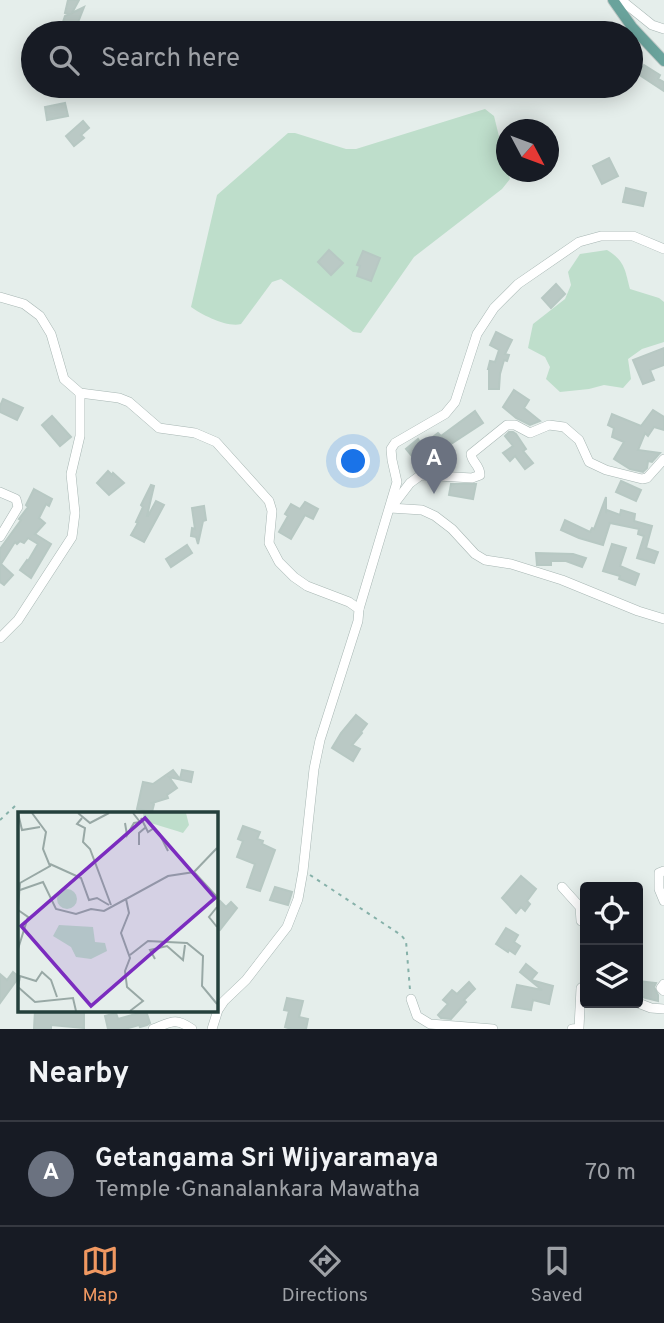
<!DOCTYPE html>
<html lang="en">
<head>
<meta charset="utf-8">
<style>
  :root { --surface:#171b24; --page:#20242c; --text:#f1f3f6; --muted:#9ea1a6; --line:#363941; --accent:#f09861 }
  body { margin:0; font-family:Overpass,sans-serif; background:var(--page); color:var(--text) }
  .controls { position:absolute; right:21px; bottom:21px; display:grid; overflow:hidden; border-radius:7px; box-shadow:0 4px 18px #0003 }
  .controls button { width:63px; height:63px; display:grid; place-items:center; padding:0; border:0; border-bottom:2px solid var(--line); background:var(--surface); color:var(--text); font:35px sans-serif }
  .compass { position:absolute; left:496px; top:119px; width:63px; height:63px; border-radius:50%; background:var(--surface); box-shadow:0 4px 18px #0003; rotate:131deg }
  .you { position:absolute; left:354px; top:462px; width:24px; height:24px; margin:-18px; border:5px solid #fff; border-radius:50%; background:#1a73e8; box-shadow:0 0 0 10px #1a73e833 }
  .badge { display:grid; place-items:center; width:46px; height:46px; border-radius:50%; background:var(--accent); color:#fff; font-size:23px; font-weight:700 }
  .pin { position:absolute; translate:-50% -58px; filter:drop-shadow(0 2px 4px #0008) }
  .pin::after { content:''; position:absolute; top:37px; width:24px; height:21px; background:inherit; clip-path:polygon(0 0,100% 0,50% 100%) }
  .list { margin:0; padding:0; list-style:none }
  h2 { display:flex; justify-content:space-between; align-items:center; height:91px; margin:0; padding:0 28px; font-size:30px }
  h2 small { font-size:23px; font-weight:400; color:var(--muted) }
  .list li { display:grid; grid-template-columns:46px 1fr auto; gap:21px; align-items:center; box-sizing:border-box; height:105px; padding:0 28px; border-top:2px solid var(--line) }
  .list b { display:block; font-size:26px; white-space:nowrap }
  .list p { margin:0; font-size:23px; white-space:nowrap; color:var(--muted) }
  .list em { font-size:23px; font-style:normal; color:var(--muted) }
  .icon { flex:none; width:38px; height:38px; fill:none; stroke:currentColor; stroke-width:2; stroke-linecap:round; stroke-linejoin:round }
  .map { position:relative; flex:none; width:664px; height:1029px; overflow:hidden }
  .search { position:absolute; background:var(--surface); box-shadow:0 4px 18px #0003; left:21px; right:21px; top:21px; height:77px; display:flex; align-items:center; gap:18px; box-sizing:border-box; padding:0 24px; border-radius:38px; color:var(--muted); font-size:26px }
  .sheet { height:196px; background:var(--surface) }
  nav { display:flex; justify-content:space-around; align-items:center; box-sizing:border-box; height:98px; border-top:2px solid var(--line); background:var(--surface); font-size:19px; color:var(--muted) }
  nav a { display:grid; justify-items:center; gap:4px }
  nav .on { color:var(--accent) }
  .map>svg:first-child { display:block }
  .green { fill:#bedecb }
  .building { fill:#bac9c5; stroke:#b7c8c3; stroke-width:2 }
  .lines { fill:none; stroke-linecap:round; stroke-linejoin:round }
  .minor-casing { stroke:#a7b6b3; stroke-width:10 }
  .major-casing { stroke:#c2cac8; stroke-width:12 }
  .path { stroke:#86b1a9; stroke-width:2; stroke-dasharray:3.5 5; stroke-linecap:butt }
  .minor { stroke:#fff; stroke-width:9 }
  .major { stroke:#6aa39c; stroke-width:10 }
  .inset-road { fill:none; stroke:#98a8a5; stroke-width:2 }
  .view { fill:#7b2cbf; fill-opacity:0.15; stroke:#7b2cbf; stroke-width:3.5 }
  .inset-edge { fill:none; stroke:#24403c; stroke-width:3.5 }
</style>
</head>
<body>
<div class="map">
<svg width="664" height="1029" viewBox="0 0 664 1029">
  <rect width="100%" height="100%" fill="#e5eeeb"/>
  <g class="green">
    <path d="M485 109 494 116 506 165V172H508L510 179 502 189 414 257 361 333 353 332 281 279 272 282 241 324C228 328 202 315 191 307L217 195 288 133H295L346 149H356Z"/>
    <path d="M607 250C625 261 625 270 630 289L659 298 664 302V342L642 349 628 359 631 379 623 388 604 385 589 389 560 392 546 379 550 367 545 357 528 348 533 324 565 299 571 285 568 272 580 254Z"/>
  </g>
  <g class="building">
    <polygon points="68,0 79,0 72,13 84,7 75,30 62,25 65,16 70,14 65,13"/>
    <polygon points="644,65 660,75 658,79 664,82 664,91 638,74"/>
    <polygon points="65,103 68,116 47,120 45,107"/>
    <polygon points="83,121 89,128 81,135 84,138 74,146 66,136"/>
    <polygon points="609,158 618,176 602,184 593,166"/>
    <polygon points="626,188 646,193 643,206 623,202"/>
    <polygon points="329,250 343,263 331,275 318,262"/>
    <polygon points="363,251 380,258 371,281 357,276 360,266 357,265"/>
    <polygon points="556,284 565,294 551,308 542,298"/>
    <polygon points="496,332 512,340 505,354 509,355 507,361 504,360 500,374 499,389 489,389 489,369 488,369 490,361 495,362 499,350 490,345"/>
    <polygon points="664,348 664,365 650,370 654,380 643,384 633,360"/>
    <polygon points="514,390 529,400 524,408 540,421 530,425 516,418 503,407"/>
    <polygon points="3,399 23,408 17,420 0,412 0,406"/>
    <polygon points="653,410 664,417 664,430 654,427 648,436 645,433 638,450 660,453 652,462 648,461 647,468 643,472 630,469 614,459 624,442 612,437 614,428 608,425 612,414 641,426"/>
    <polygon points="475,411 483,423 448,446 440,454 447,459 442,465 433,456 421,467 406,449 418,439 422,445 438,433 441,436"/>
    <polygon points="52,416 71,437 60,446 42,425"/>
    <polygon points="509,432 513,432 516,434 526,449 523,451 533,463 525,469 515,456 510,461 503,453 513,446 505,436"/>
    <polygon points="108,471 112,475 113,473 124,483 109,495 97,483"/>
    <polygon points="621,481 641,490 636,501 616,492"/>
    <polygon points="451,484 476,484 473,499 449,495"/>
    <polygon points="151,485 154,486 147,516 148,516 156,501 164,505 144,542 131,535 138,523 136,522 143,507 141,505"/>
    <polygon points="34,489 52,499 49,506 46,504 39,518 45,523 35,534 51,544 31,578 20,570 27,560 28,561 38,544 28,538 24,543 20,541 17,544 15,542 1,564 13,575 4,585 0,582 0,549 21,520 19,519 28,507 26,505"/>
    <polygon points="606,497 606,513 607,510 620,515 621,510 635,514 634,521 652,526 646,548 658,552 654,563 637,558 644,536 638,534 639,529 610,523 603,545 579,538 561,530 565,520 590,532 592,528 594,529"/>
    <polygon points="305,502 318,509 313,519 305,515 291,539 279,532 288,516 285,514 291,504 300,509"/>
    <polygon points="204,506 206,520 203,521 198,544 196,537 191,536 192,528 195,529 192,508"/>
    <polygon points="612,544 626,548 620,566 639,574 635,585 619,579 620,576 603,571"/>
    <polygon points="187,545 192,553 171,567 166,559"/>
    <polygon points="536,553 573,554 586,558 582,567 566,561 551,561 551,565 537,565"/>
    <polygon points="356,715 367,724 361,732 362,733 352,745 360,749 353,761 332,748 341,733"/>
    <polygon points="173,770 180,779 182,770 193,772 191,782 169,777 177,788 167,795 168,798 152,803 154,804 152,812 137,809 143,782 153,784"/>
    <polygon points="243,826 260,832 257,839 263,841 262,844 275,850 260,891 247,887 255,864 237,857 243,841 238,839"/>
    <polygon points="521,876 536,889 527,901 530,904 525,911 521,907 516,913 502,898"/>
    <polygon points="275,887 292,892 288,905 270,900"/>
    <polygon points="220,901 226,907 231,902 237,908 220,930 215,927 215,907"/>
    <polygon points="506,928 518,935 514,942 520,946 515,954 509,950 508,952 496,944"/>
    <polygon points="526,964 537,973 531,980 553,986 549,1004 533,1000 531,1010 512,1007 517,985 542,990 520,972"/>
    <polygon points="13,972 19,977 0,1003 0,974 7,980"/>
    <polygon points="638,981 656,983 654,987 658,995 658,1001 638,996"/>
    <polygon points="469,982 475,989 464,1000 466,1002 451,1019 441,1018 438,1015 448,1004 443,1000 452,990 457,994"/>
    <polygon points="287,998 303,1001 299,1017 308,1019 306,1029 291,1029 285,1027 289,1011 284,1010"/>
    <polygon points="35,1010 84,1011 84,1028 51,1025 51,1029 34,1029"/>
    <polygon points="146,1011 150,1023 147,1025 140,1027 139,1025 125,1029 108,1029 105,1016 116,1013 118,1019"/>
  </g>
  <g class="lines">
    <defs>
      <g id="minor">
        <polyline points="614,2 621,0 652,25 664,29"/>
        <polyline points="0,297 24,304 40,316 51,334 64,379 80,393 119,398 129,402 159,428 195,433 216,442 269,501 272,511 269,543 279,562 294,577 307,586 349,602 359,609 358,621 320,740 314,769 303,871 298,899 287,927 246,980 224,1001 218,1010 212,1029"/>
        <polyline points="0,492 16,499 18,507 0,537"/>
        <path d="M394 504 410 483 421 475 472 478 480 475C480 465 472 463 471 454L507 425H515L530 433 549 425 564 427 579 440 589 462 606 470 642 479 647 478 664 459"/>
        <polyline points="390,508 422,510 435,516 452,529 475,554 485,560 511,564 562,580 638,611 664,619"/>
        <polyline points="359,609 397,482 392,460 391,449 395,443 445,414 455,402 477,334 494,308 518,284 579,242 601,236 633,236 664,249"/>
        <polyline points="0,638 18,620 72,537 75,513 71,474 80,436 80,393"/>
        <polyline points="664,871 659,873 659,889 664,901"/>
        <polyline points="562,887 580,907 581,921 585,923"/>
        <polyline points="664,984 661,988 664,991"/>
        <polyline points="411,999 417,1016 430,1024 493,1029"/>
        <polyline points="638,1003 651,1008 664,1009"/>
        <path d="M153 1029C171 1022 175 1017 192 1029"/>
        <polyline points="572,1029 579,1028 581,988 585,985"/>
      </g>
      <polyline id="major" points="613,0 632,27 664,61"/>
    </defs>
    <use href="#minor" class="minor-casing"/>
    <use href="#major" class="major-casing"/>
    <g class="path">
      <polyline points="0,820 15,806"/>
      <polyline points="310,875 401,935 406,941 410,990"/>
    </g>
    <use href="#minor" class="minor"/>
    <use href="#major" class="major"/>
  </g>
  <g transform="translate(18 812)">
    <rect width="200" height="200" fill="#e5eeeb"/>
    <path d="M125 1H168L171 13 165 21 159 19 126 9ZM39 87a10 10 0 1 1 20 0a10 10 0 1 1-20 0ZM41 113 75 115 77 130 87 131 89 139 73 147 58 145 53 135 35 124Z" fill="#bedecb"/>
    <path class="inset-road" d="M0 1 4 18 22 15M60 1 72 11 91 1M64 6 59 12 67 16 65 30 72 37 93 93M123 6 130 20 136 16 141 21 150 39M107 11 109 23 116 11 122 10 115 1M121 33V21L128 15M32 52 63 66 71 88 79 86 91 93M176 60 199 85M2 78 25 70 38 97 58 102 73 97 86 99 108 87M199 95 191 105 199 115M0 96 2 71 32 54 25 37 28 20 14 1M0 98 10 105 0 137M112 143 130 129 169 131 185 144 184 174 199 192M137 147 132 138 149 134 165 148 167 133M0 175 17 190 55 186 58 199M0 175 2 164 18 169 24 160 33 168 39 185M112 199 125 189 109 175 107 159 112 146 103 121 111 101 108 87 150 64 176 60 199 36"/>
    <path class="view" d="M127 6 197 86 73 194 3 114Z"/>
    <rect width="200" height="200" class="inset-edge"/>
  </g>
</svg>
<div class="controls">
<button><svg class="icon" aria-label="locate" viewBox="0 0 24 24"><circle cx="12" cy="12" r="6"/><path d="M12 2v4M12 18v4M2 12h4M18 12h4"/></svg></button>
<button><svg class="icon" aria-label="layers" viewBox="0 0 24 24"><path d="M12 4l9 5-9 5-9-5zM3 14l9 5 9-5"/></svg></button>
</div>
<svg class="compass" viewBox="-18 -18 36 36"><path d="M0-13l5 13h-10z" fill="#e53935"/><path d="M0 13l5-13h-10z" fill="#9ea1a6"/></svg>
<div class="you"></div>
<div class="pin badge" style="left:434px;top:494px;background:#6b7280">A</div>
<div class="search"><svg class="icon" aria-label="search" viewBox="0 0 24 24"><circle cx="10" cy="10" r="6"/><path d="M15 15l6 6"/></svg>Search here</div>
</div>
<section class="sheet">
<h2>Nearby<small></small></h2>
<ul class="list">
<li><span class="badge" style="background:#6b7280">A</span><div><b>Getangama Sri Wijyaramaya</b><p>Temple · Gnanalankara Mawatha</p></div><em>70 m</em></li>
</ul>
</section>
<nav>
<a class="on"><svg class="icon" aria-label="map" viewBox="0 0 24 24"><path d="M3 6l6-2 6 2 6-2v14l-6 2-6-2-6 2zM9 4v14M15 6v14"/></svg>Map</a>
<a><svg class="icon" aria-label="directions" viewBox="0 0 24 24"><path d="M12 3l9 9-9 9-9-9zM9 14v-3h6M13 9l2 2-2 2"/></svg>Directions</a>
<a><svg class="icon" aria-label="saved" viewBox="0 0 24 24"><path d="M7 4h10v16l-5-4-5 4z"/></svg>Saved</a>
</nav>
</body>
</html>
